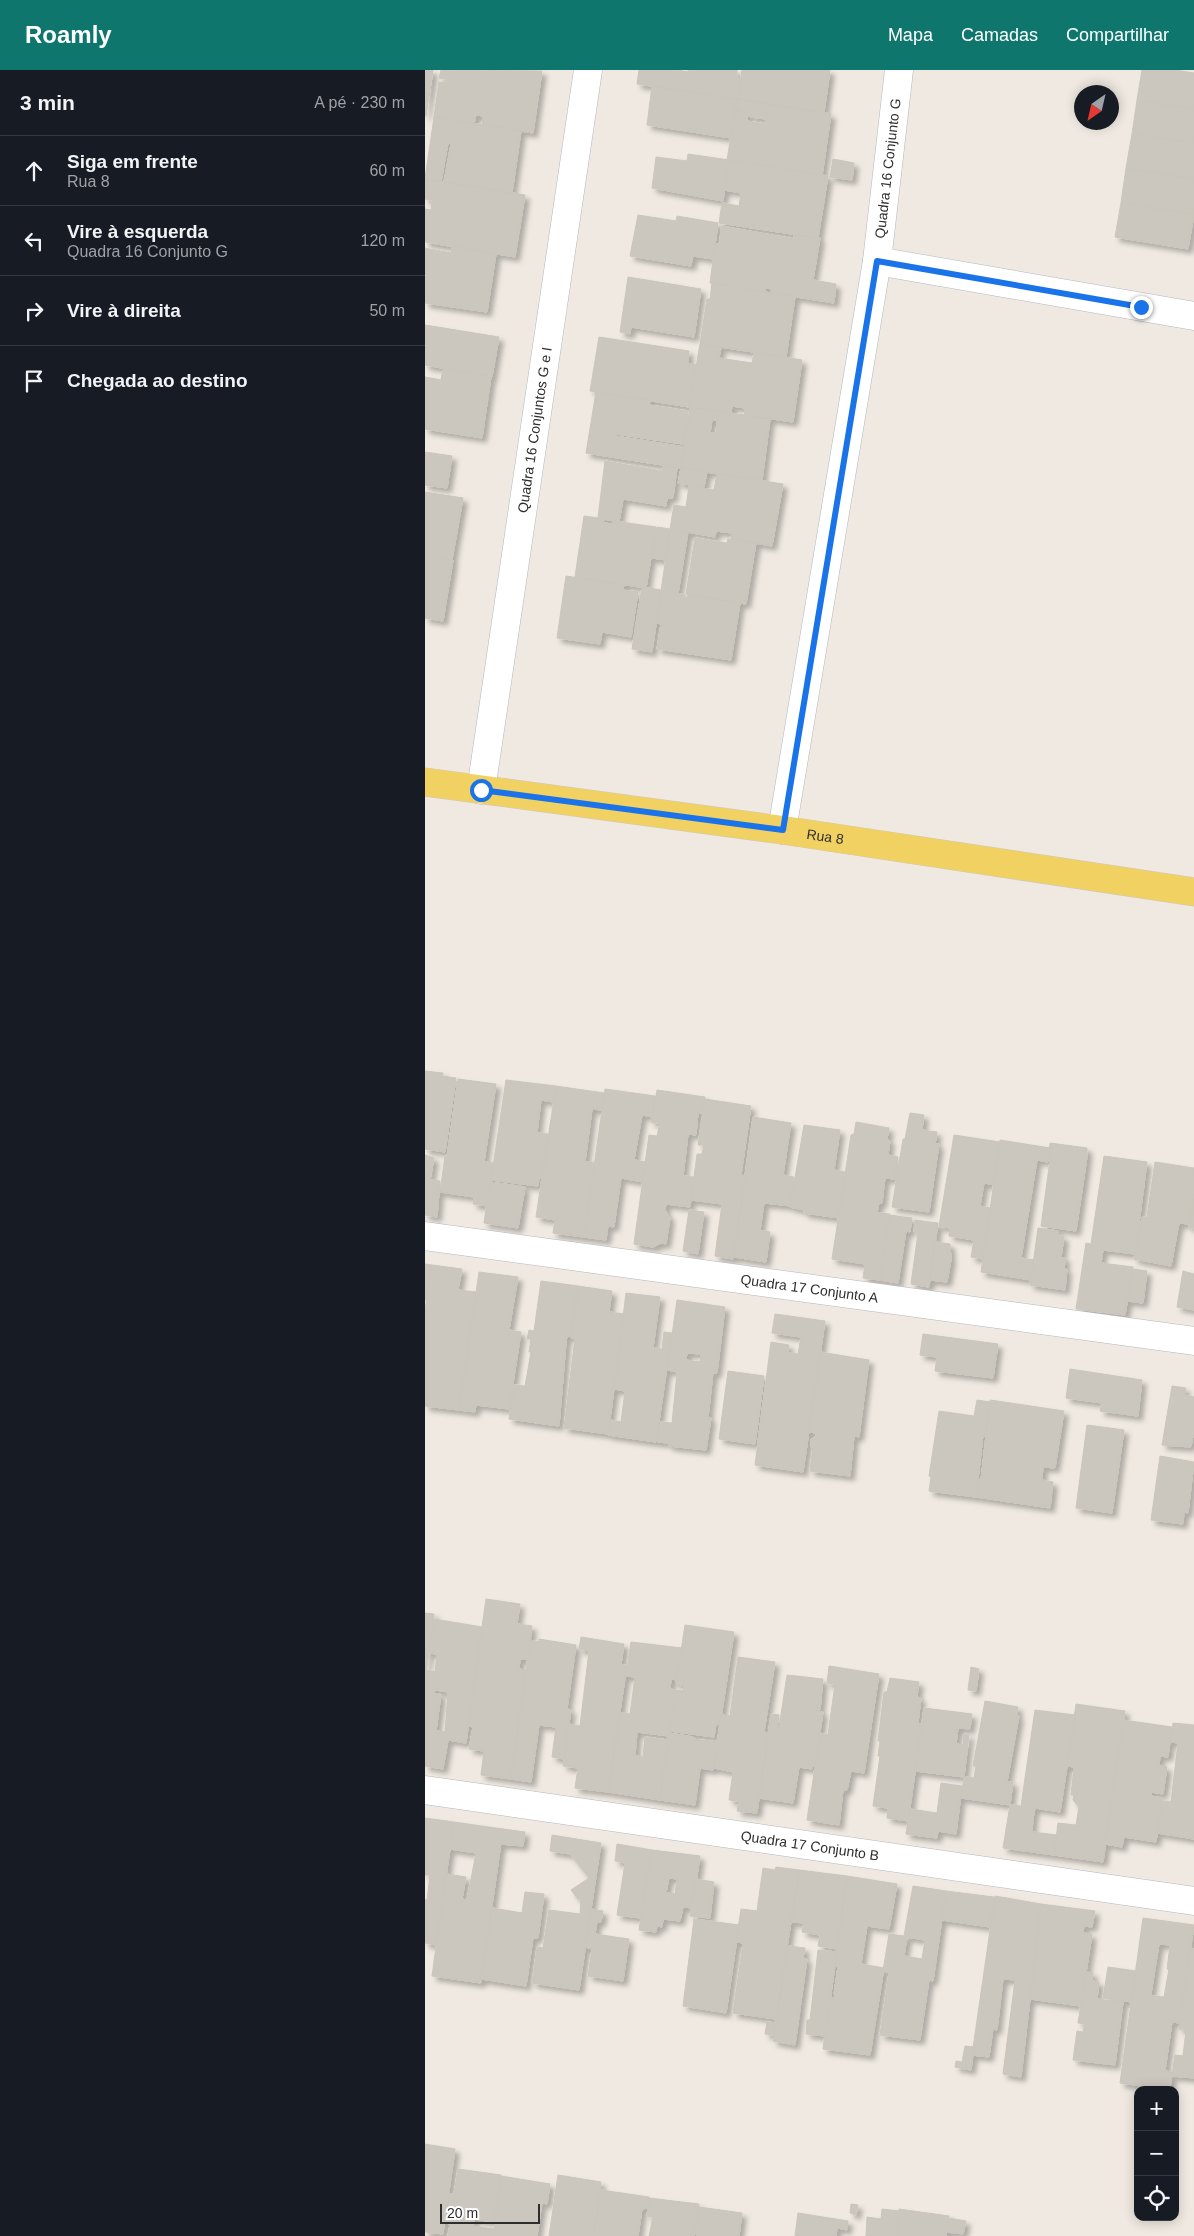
<!DOCTYPE html>
<html lang="pt">
<head>
<meta charset="utf-8">
<style>
  :root { --surface:#171b24; --page:#242831; --text:#f1f3f6; --muted:#9ea1a6; --line:#363941; --accent:#0f766e }
  body { margin:0; font-family:Arial,sans-serif; background:var(--page); color:var(--text) }
  .controls { position:absolute; right:15px; bottom:15px; display:grid; overflow:hidden; border-radius:10px; box-shadow:0 2px 12px #0003 }
  .controls button { width:45px; height:45px; display:grid; place-items:center; padding:0; border:0; border-bottom:1px solid var(--line); background:var(--surface); color:var(--text); font:25px sans-serif }
  .compass { position:absolute; left:649px; top:15px; width:45px; height:45px; border-radius:50%; background:var(--surface); box-shadow:0 2px 12px #0003; rotate:214deg }
  .scale { position:absolute; left:15px; bottom:12px; width:100px; box-sizing:border-box; padding-left:5px; border:2px solid #2e2e2e; border-top:0; font-size:14px; line-height:18px; white-space:nowrap; color:#2e2e2e; -webkit-text-stroke:4px #fff; paint-order:stroke }
  .stop { position:absolute; width:15px; height:15px; margin:-11px; border:4px solid #1a73e8; border-radius:50%; background:#fff }
  .stop.end { background:#1a73e8; border-color:#fff; box-shadow:0 1px 5px #0008 }
  .list { margin:0; padding:0; list-style:none }
  h2 { display:flex; justify-content:space-between; align-items:center; height:65px; margin:0; padding:0 20px; font-size:21px }
  h2 small { font-size:16px; font-weight:400; color:var(--muted) }
  .list li { display:grid; grid-template-columns:32px 1fr auto; gap:15px; align-items:center; box-sizing:border-box; height:70px; padding:0 20px; border-top:1px solid var(--line) }
  .list b { display:block; font-size:19px; white-space:nowrap }
  .list p { margin:0; font-size:16px; white-space:nowrap; color:var(--muted) }
  .list em { font-size:16px; font-style:normal; color:var(--muted) }
  .icon { flex:none; width:28px; height:28px; fill:none; stroke:currentColor; stroke-width:2; stroke-linecap:round; stroke-linejoin:round }
  .map { position:relative; flex:none; width:769px; height:2166px; overflow:hidden }
  header { display:flex; align-items:center; gap:30px; box-sizing:border-box; height:70px; padding:0 25px; background:var(--accent); color:#fff }
  header strong { font-size:24px }
  nav { display:flex; gap:28px; margin-inline-start:auto; font-size:18px }
  main { display:flex }
  aside { flex:1; background:var(--surface) }
  .map>svg:first-child { display:block }
  .building { fill:#cbc7bf; stroke:#cbc5ba; fill-rule:evenodd; filter:url(#shadow) }
  .lines { fill:none; stroke-linecap:round; stroke-linejoin:round }
  .minor-casing { stroke:#b4b7c1; stroke-width:29 }
  .major-casing { stroke:#c9c9c9; stroke-width:29 }
  .minor { stroke:#fff; stroke-width:28 }
  .major { stroke:#f2d163; stroke-width:28 }
  .route { stroke:#1a73e8; stroke-width:6 }
  .labels { text-anchor:middle; dominant-baseline:central; stroke-width:4.5; stroke-linejoin:round; paint-order:stroke }
  .street-label { font-size:14px; fill:#2e2e2e; stroke:#fff }
</style>
</head>
<body>
<header>
<strong>Roamly</strong>
<nav><a>Mapa</a><a>Camadas</a><a>Compartilhar</a></nav>
</header>
<main>
<aside>
<h2>3 min<small>A pé · 230 m</small></h2>
<ul class="list">
<li><svg class="icon" aria-label="ahead" viewBox="0 0 24 24"><path d="M12 20V5M6 11l6-6 6 6"/></svg><div><b>Siga em frente</b><p>Rua 8</p></div><em>60 m</em></li>
<li><svg class="icon" aria-label="left" viewBox="0 0 24 24"><path d="M17 20v-9H6M10 6l-5 5 5 5"/></svg><div><b>Vire à esquerda</b><p>Quadra 16 Conjunto G</p></div><em>120 m</em></li>
<li><svg class="icon" aria-label="right" viewBox="0 0 24 24"><path d="M7 20v-9h11M14 6l5 5-5 5"/></svg><div><b>Vire à direita</b></div><em>50 m</em></li>
<li><svg class="icon" aria-label="arrive" viewBox="0 0 24 24"><path d="M6 21V4h12l-3 4 3 4H6"/></svg><div><b>Chegada ao destino</b></div></li>
</ul>
</aside>
<div class="map">
<svg width="769" height="2166" viewBox="0 0 769 2166">
  <defs>
    <filter id="shadow"><feDropShadow dx="4.5" dy="4.5" stdDeviation="2.5" flood-color="#0004"/></filter>
  </defs>
  <rect width="100%" height="100%" fill="#efe9e1"/>
  <g class="building">
    <polygon points="0,0 8,0 1,46 0,46"/>
    <polygon points="16,0 117,1 108,63 57,55 58,46 51,45 49,54 9,47 14,12 21,13 21,9 14,8"/>
    <polygon points="214,0 252,0 263,2 263,0 312,0 312,8 316,9 313,29 212,14"/>
    <polygon points="317,0 405,0 399,43 313,29"/>
    <polygon points="717,0 750,0 769,3 769,39 712,30"/>
    <polygon points="227,16 312,29 306,68 222,55"/>
    <polygon points="312,29 406,44 397,106 302,90 310,41 323,43 322,51 340,54 341,49 325,47 325,42 310,39"/>
    <polygon points="712,30 769,39 769,73 707,64"/>
    <polygon points="9,47 96,61 87,123 19,112 26,74 23,73 16,112 0,109"/>
    <polygon points="707,64 769,73 769,109 701,98"/>
    <polygon points="263,84 304,90 298,131 227,118 231,87 262,91"/>
    <polygon points="408,89 429,93 427,110 405,107"/>
    <polygon points="304,90 403,106 393,168 294,153 297,133 314,136 316,123 299,120"/>
    <polygon points="701,98 769,109 769,144 696,133"/>
    <polygon points="0,109 100,125 90,187 0,172 0,139 6,140 7,130 0,129"/>
    <polygon points="696,133 769,144 763,179 690,167"/>
    <polygon points="213,145 251,151 252,146 293,153 288,189 268,186 266,196 205,186"/>
    <polygon points="296,156 369,169 369,165 395,168 388,210 411,214 409,233 346,223 347,219 340,218 340,222 285,213 290,174 295,174"/>
    <polygon points="27,176 71,184 62,242 0,233 0,178 26,183"/>
    <polygon points="203,207 276,219 269,267 206,257 205,264 195,262"/>
    <polygon points="287,213 370,227 361,287 275,274 282,229 285,229"/>
    <polygon points="0,255 74,267 67,307 0,295"/>
    <polygon points="174,267 264,281 263,294 272,295 264,337 165,321"/>
    <polygon points="275,274 296,278 294,288 327,293 329,282 377,290 368,352 319,345 320,338 307,336 306,343 264,337"/>
    <polygon points="18,298 66,307 57,368 0,359 0,307 16,310"/>
    <polygon points="171,322 225,331 224,335 263,341 258,374 191,364 190,366 259,377 256,398 161,383"/>
    <path d="M265 337 345 349 337 411 256 398ZM287 350H292L291 363H285Z"/>
    <polygon points="0,382 27,386 22,418 0,415"/>
    <polygon points="180,391 237,401 238,395 252,398 248,428 242,428 241,436 198,429 194,452 173,448"/>
    <polygon points="256,398 282,402 279,417 253,413"/>
    <polygon points="292,404 358,414 347,476 306,469 307,463 291,461 290,467 245,459 249,435 261,437 264,416 289,420"/>
    <polygon points="0,422 38,428 27,490 0,485"/>
    <polygon points="159,446 179,449 178,453 188,454 189,451 231,457 221,518 150,507"/>
    <polygon points="232,457 245,459 241,490 227,488"/>
    <polygon points="245,459 263,462 253,524 236,521"/>
    <polygon points="270,468 302,473 303,469 331,473 321,534 261,524"/>
    <polygon points="0,485 28,490 18,551 0,548"/>
    <polygon points="141,506 199,515 198,520 213,522 206,567 177,562 175,574 132,568"/>
    <polygon points="217,517 236,520 227,582 207,579"/>
    <polygon points="236,521 258,524 257,527 262,528 263,525 315,533 306,590 232,579 236,554 231,553"/>
    <polygon points="0,1001 18,1003 17,1006 31,1008 20,1082 0,1079"/>
    <polygon points="33,1009 71,1014 59,1092 68,1093 62,1136 48,1134 49,1127 15,1122 20,1086 22,1087"/>
    <polygon points="81,1010 131,1016 128,1032 116,1030 112,1063 123,1064 117,1108 114,1108 113,1116 66,1110"/>
    <polygon points="131,1016 179,1023 177,1040 167,1039 160,1092 170,1093 159,1167 128,1163 130,1150 111,1147"/>
    <polygon points="180,1019 230,1026 227,1047 217,1045 209,1090 221,1092 218,1112 196,1108 189,1157 183,1156 181,1170 159,1167"/>
    <polygon points="232,1020 280,1027 278,1044 273,1043 271,1065 263,1064 258,1106 269,1107 265,1137 241,1134 240,1140 245,1148 241,1174 236,1173 228,1177 209,1174 224,1065 232,1066 235,1053 226,1052"/>
    <polygon points="280,1029 326,1036 316,1105 320,1106 308,1189 290,1186 297,1134 266,1130 272,1084 277,1084 279,1075 273,1075"/>
    <polygon points="485,1043 499,1045 497,1060 512,1062 510,1074 514,1074 504,1142 467,1137 478,1069 480,1069"/>
    <polygon points="328,1047 366,1053 358,1105 369,1107 366,1136 339,1133 335,1161 345,1162 341,1192 309,1187"/>
    <polygon points="431,1052 464,1058 462,1069 465,1071 463,1085 473,1087 470,1109 460,1108 457,1133 454,1133 452,1143 465,1144 455,1210 438,1208 440,1194 407,1189 426,1065 429,1064"/>
    <polygon points="379,1055 415,1060 409,1100 420,1102 414,1148 379,1143 379,1140 365,1137"/>
    <polygon points="529,1065 575,1072 569,1115 559,1113 555,1136 565,1138 558,1189 546,1187 549,1170 524,1166 525,1158 514,1156"/>
    <polygon points="575,1070 625,1078 623,1092 612,1090 596,1188 609,1190 606,1210 556,1202"/>
    <polygon points="625,1073 662,1078 662,1087 651,1161 616,1156 626,1083 624,1083"/>
    <polygon points="0,1085 9,1088 5,1110 15,1111 12,1147 0,1145"/>
    <polygon points="679,1086 722,1092 710,1184 678,1180 676,1193 708,1197 700,1245 651,1239 661,1173 666,1174"/>
    <polygon points="730,1092 769,1098 769,1123 764,1154 754,1153 746,1196 709,1189 717,1147 722,1147"/>
    <polygon points="65,1112 100,1117 93,1158 59,1153"/>
    <polygon points="769,1123 769,1158 764,1158"/>
    <polygon points="264,1140 279,1142 273,1184 258,1181"/>
    <polygon points="464,1145 487,1148 485,1162 481,1161 473,1213 455,1210"/>
    <polygon points="490,1150 513,1153 504,1217 486,1214 493,1163 489,1162"/>
    <polygon points="613,1158 633,1161 632,1165 639,1167 636,1188 641,1188 639,1198 642,1199 640,1220 605,1215"/>
    <polygon points="510,1172 525,1174 526,1190 522,1212 505,1210"/>
    <polygon points="0,1194 7,1195 2,1230 0,1230"/>
    <polygon points="7,1195 37,1199 33,1220 51,1222 34,1340 0,1336 0,1240"/>
    <polygon points="708,1199 722,1201 718,1233 702,1231"/>
    <polygon points="758,1201 769,1204 769,1240 752,1237"/>
    <polygon points="54,1202 93,1207 84,1260 96,1262 84,1339 51,1335 50,1342 34,1340"/>
    <polygon points="116,1211 153,1216 146,1266 142,1266 141,1273 134,1356 84,1349 89,1315 100,1316 106,1282 104,1282 106,1269 102,1269 104,1260 109,1261"/>
    <polygon points="153,1216 187,1221 184,1242 199,1244 183,1364 139,1358 150,1268 146,1268"/>
    <polygon points="201,1223 235,1227 228,1278 237,1279 239,1262 247,1263 231,1372 183,1365 185,1350 196,1352 200,1321 189,1319"/>
    <path d="M252 1230 300 1237 292 1303H288L283 1348H286L281 1380 244 1376V1373L232 1372 235 1352 247 1353 252 1302 242 1300ZM262 1283 276 1284 275 1292 261 1290Z"/>
    <polygon points="350,1244 400,1251 378,1402 330,1395 346,1272 364,1275 363,1283 373,1284 376,1267 347,1263"/>
    <polygon points="498,1264 573,1274 568,1308 510,1301 512,1287 495,1285"/>
    <polygon points="395,1282 444,1290 434,1367 429,1366 425,1406 385,1401 388,1377 386,1377 386,1369 390,1369 391,1363 384,1362"/>
    <polygon points="645,1299 717,1310 713,1346 675,1341 677,1333 641,1328"/>
    <polygon points="303,1301 339,1306 330,1374 294,1369"/>
    <polygon points="747,1316 761,1318 759,1325 769,1327 769,1360 766,1377 737,1375"/>
    <polygon points="552,1330 565,1332 560,1366 558,1365 551,1427 504,1421 506,1407 504,1406 514,1341 549,1346"/>
    <polygon points="565,1330 639,1341 630,1398 618,1397 617,1410 628,1412 625,1438 551,1427 554,1410 556,1410"/>
    <polygon points="662,1355 699,1360 687,1443 651,1438"/>
    <polygon points="735,1386 769,1392 763,1443 759,1442 758,1454 726,1450"/>
    <polygon points="61,1529 95,1534 92,1554 107,1556 103,1589 95,1589 94,1599 101,1600 86,1709 56,1705 59,1681 44,1679 48,1657 43,1656"/>
    <polygon points="0,1543 9,1544 0,1612"/>
    <path d="M9 1549 57 1557 41 1673 23 1670 18 1699 0 1696V1612L2 1600 10 1602 12 1584 4 1583ZM10 1620 23 1622 20 1662 11 1661 16 1624H9Z"/>
    <polygon points="260,1555 309,1562 295,1655 291,1654 289,1667 244,1661 251,1620 258,1621 259,1615 251,1614"/>
    <polygon points="156,1567 199,1574 196,1595 202,1595 183,1722 150,1718 153,1698 138,1696 144,1654 155,1656 164,1581 154,1579"/>
    <polygon points="114,1569 151,1575 142,1639 146,1640 139,1689 127,1687 131,1657 114,1655 106,1712 86,1709 105,1570 114,1572"/>
    <polygon points="206,1572 257,1578 251,1614 251,1610 246,1609 245,1619 251,1620 244,1666 212,1662 210,1686 218,1687 220,1667 243,1670 235,1730 183,1722 195,1643 205,1644 210,1607 201,1606"/>
    <polygon points="313,1587 350,1592 339,1662 343,1663 332,1743 312,1741 314,1731 304,1730 308,1702 289,1698 296,1645 305,1646"/>
    <polygon points="404,1596 454,1604 439,1703 426,1701 422,1720 418,1720 414,1755 382,1750 395,1663 403,1665 410,1614 402,1613"/>
    <polygon points="546,1597 554,1599 551,1621 543,1620"/>
    <polygon points="362,1605 398,1609 395,1640 391,1641 398,1642 390,1697 387,1696 387,1699 374,1697 368,1733 334,1728 346,1644 354,1645 352,1657 354,1658"/>
    <polygon points="465,1608 494,1612 492,1627 496,1628 493,1653 497,1655 483,1751 462,1748 463,1738 448,1736 455,1686 453,1686 455,1671 453,1671 459,1622 462,1622"/>
    <polygon points="560,1631 593,1637 592,1646 594,1646 582,1712 588,1712 585,1735 536,1728 539,1707 549,1708 551,1696 548,1696"/>
    <polygon points="651,1634 700,1641 678,1792 629,1785 633,1753 651,1755 654,1737 648,1730 649,1725 646,1725 649,1697 642,1696"/>
    <polygon points="499,1638 547,1644 545,1659 533,1658 531,1674 538,1675 539,1664 544,1665 539,1707 490,1701"/>
    <polygon points="610,1640 650,1645 635,1742 610,1738 608,1749 607,1762 632,1765 629,1785 578,1778 585,1735 596,1736"/>
    <polygon points="698,1650 747,1657 743,1687 735,1686 734,1696 742,1697 738,1724 726,1722 726,1726 737,1728 731,1772 699,1767 697,1777 680,1774"/>
    <polygon points="748,1653 769,1655 769,1769 732,1763 737,1731 746,1732 753,1673 746,1672"/>
    <polygon points="244,1663 268,1667 267,1669 293,1672 288,1700 275,1698 270,1735 235,1730"/>
    <polygon points="516,1713 537,1716 531,1764 513,1761 512,1768 481,1764 485,1739 512,1743"/>
    <polygon points="0,1748 29,1752 11,1875 0,1873 0,1830 2,1830 5,1805 0,1805"/>
    <polygon points="29,1752 78,1759 56,1913 7,1906 21,1804 41,1807 37,1829 42,1830 51,1783 25,1779"/>
    <polygon points="78,1759 100,1762 98,1776 75,1774"/>
    <polygon points="127,1765 176,1773 154,1920 107,1913 112,1877 118,1878 124,1840 155,1844 156,1829 153,1829 146,1820 164,1808 145,1784 125,1781"/>
    <polygon points="192,1774 227,1780 216,1848 192,1845 200,1793 190,1791"/>
    <path d="M227 1780 275 1786 267 1838 258 1837 255 1851 238 1849 237 1857 232 1856 231 1862 214 1860ZM244 1808 252 1809 250 1824 241 1823Z"/>
    <polygon points="351,1797 374,1800 351,1949 308,1943 318,1873 311,1872 316,1839 332,1841 338,1798 350,1800"/>
    <polygon points="374,1800 422,1806 412,1879 393,1876 395,1865 377,1862 379,1853 367,1852"/>
    <polygon points="422,1806 472,1814 464,1859 442,1856 436,1894 459,1898 445,1985 398,1979 405,1927 409,1928 410,1925 409,1924 413,1896 410,1896"/>
    <polygon points="271,1809 289,1812 285,1848 265,1846"/>
    <path d="M488 1816 521 1821 508 1911 504 1910 495 1970 455 1965 464 1902 458 1901 464 1864 479 1866ZM482 1867 500 1870 497 1889 479 1886Z"/>
    <polygon points="521,1821 569,1827 565,1857 517,1850"/>
    <polygon points="100,1822 119,1824 113,1868 108,1868 101,1916 56,1909 67,1838 97,1843"/>
    <polygon points="570,1826 616,1834 596,2007 578,2004 590,1910 578,1909 572,1960 568,1959 564,1987 547,1985"/>
    <polygon points="616,1834 670,1841 667,1857 659,1856 658,1863 667,1864 656,1936 605,1929"/>
    <polygon points="166,1839 178,1841 176,1852 172,1852 170,1864 204,1869 198,1911 163,1906 167,1879 160,1877"/>
    <path d="M718 1848 769 1855 755 1953 747 1952 740 2001 747 2002 745 2020 695 2013ZM734 1874 745 1875 742 1899H744L739 1927 727 1926 726 1924Z"/>
    <polygon points="269,1849 314,1855 301,1943 258,1936"/>
    <polygon points="363,1876 380,1878 378,1888 382,1889 370,1975 348,1971"/>
    <polygon points="765,1879 769,1879 769,2008 747,2006 750,1985 758,1986 761,1960 754,1959"/>
    <polygon points="393,1880 412,1882 400,1966 381,1964 382,1950 385,1950"/>
    <polygon points="683,1897 711,1901 707,1932 678,1928"/>
    <polygon points="661,1902 668,1903 667,1911 674,1912 672,1929 698,1932 690,1995 648,1990 652,1961 658,1962 660,1954 653,1953"/>
    <polygon points="342,1952 351,1953 349,1965 340,1964"/>
    <polygon points="540,1976 549,1977 546,2000 530,1997 531,1991 537,1992"/>
    <polygon points="0,2074 30,2079 18,2164 0,2162"/>
    <polygon points="33,2099 76,2105 69,2152 49,2149 48,2156 69,2159 68,2166 23,2166 25,2154 20,2153 24,2124 29,2124"/>
    <polygon points="133,2105 176,2112 169,2166 124,2166"/>
    <polygon points="76,2106 125,2114 122,2134 117,2133 112,2166 68,2166"/>
    <polygon points="176,2120 224,2127 223,2138 217,2139 213,2166 169,2166"/>
    <polygon points="224,2128 274,2134 269,2166 224,2166 228,2147 222,2146"/>
    <polygon points="426,2134 433,2135 431,2145 425,2143"/>
    <polygon points="274,2137 317,2143 314,2166 275,2166 269,2164"/>
    <polygon points="457,2139 474,2141 471,2166 441,2166 442,2147 456,2149"/>
    <polygon points="474,2139 524,2146 521,2166 471,2166"/>
    <polygon points="373,2143 423,2151 422,2160 412,2158 411,2166 370,2166"/>
    <polygon points="523,2148 541,2151 538,2164 521,2162"/>
  </g>
  <g class="lines">
    <defs>
      <g id="minor">
        <polyline points="452,191 769,246"/>
        <path id="s1" d="M56 720 163 0"/>
        <path id="s2" d="M357 760 452 191 474 0"/>
        <path id="s3" d="M0 1166 769 1271"/>
        <path id="s4" d="M0 1720 769 1831"/>
      </g>
      <g id="major">
        <path id="s5" d="M0 712 357 760 769 822"/>
      </g>
    </defs>
    <use href="#minor" class="minor-casing"/>
    <use href="#major" class="major-casing"/>
    <use href="#minor" class="minor"/>
    <use href="#major" class="major"/>
  </g>
  <g class="lines">
    <polyline class="route" points="56,720 358,760 452,191 716,237"/>
  </g>
  <g class="labels">
    <g class="street-label">
      <text stroke="none"><textPath href="#s2" startOffset="670">Quadra 16 Conjunto G</textPath></text>
      <text stroke="none"><textPath href="#s1" startOffset="364">Quadra 16 Conjuntos G e I</textPath></text>
      <text stroke="none"><textPath href="#s5" startOffset="404">Rua 8</textPath></text>
      <text stroke="none"><textPath href="#s3" startOffset="388">Quadra 17 Conjunto A</textPath></text>
      <text stroke="none"><textPath href="#s4" startOffset="389">Quadra 17 Conjunto B</textPath></text>
    </g>
  </g>
</svg>
<div class="controls">
<button>+</button>
<button>−</button>
<button><svg class="icon" aria-label="locate" viewBox="0 0 24 24"><circle cx="12" cy="12" r="6"/><path d="M12 2v4M12 18v4M2 12h4M18 12h4"/></svg></button>
</div>
<svg class="compass" viewBox="-18 -18 36 36"><path d="M0-13l5 13h-10z" fill="#e53935"/><path d="M0 13l5-13h-10z" fill="#9ea1a6"/></svg>
<div class="scale">20 m</div>
<div class="stop" style="left:56px;top:720px"></div>
<div class="stop end" style="left:716px;top:237px"></div>
</div>
</main>
</body>
</html>
